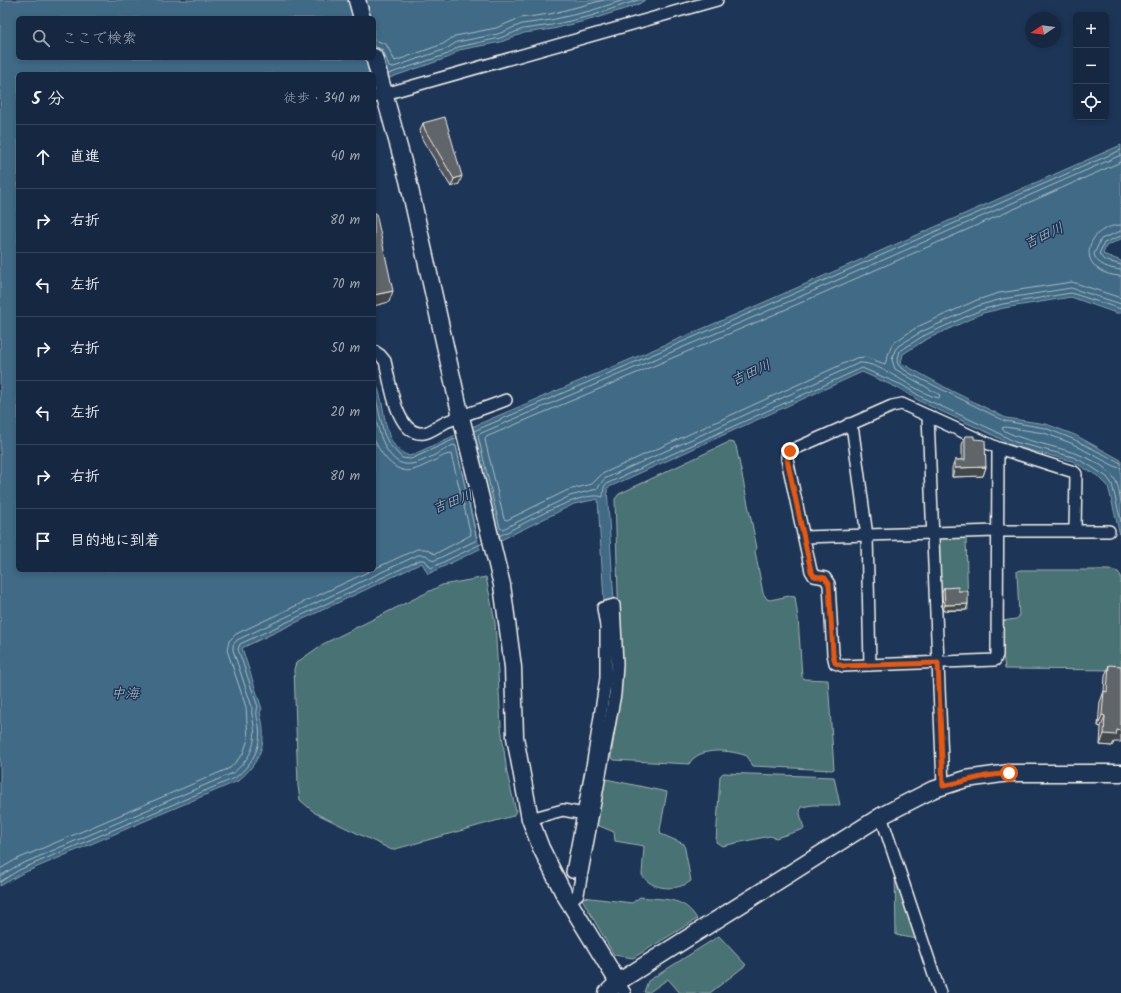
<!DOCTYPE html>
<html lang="ja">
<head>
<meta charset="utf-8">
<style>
  :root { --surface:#162841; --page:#23344c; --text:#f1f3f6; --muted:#9ea6b1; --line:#35445a }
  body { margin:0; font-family:Kalam,"Klee One",sans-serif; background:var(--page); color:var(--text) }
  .controls { position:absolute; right:12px; top:12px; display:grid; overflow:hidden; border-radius:6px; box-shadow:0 2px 6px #0003 }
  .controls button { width:36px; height:36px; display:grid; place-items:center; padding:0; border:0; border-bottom:1px solid var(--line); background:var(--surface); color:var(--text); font:20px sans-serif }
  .compass { position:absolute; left:1025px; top:12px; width:36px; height:36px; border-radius:50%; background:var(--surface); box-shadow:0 2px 6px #0003; rotate:257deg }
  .stop { position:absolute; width:12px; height:12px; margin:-9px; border:3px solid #ea580c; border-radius:50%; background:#fff }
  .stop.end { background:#ea580c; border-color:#fff; box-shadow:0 1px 4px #0008 }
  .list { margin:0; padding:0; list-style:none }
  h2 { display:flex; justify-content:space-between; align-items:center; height:52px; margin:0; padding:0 16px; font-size:17px }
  h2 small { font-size:13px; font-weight:400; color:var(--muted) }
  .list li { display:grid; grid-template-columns:26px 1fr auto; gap:12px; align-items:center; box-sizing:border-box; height:64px; padding:0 16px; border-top:1px solid var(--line) }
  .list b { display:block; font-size:15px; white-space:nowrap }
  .list em { font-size:13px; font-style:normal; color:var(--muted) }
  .icon { flex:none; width:22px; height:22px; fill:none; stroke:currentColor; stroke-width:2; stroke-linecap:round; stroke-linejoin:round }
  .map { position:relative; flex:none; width:1121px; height:993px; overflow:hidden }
  .search { position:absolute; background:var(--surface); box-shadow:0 2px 6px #0003; left:16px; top:16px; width:360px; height:44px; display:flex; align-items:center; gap:10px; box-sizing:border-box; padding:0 14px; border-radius:6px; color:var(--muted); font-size:15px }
  .panel { position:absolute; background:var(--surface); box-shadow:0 2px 6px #0003; left:16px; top:72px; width:360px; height:500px; border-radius:6px }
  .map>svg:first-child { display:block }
  .green { fill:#4a7275; stroke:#9fb2ae }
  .water { fill:#3f6a86; stroke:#87a0ad }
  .pier { fill:#1d3557 }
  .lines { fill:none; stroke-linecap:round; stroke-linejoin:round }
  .shore { stroke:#acbbc1; stroke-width:1 }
  .stream { stroke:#87a0ad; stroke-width:3 }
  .street-casing { stroke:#f4f1e8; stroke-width:14 }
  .secondary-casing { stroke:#f4f1e8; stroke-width:19 }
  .street { stroke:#1d3557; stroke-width:11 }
  .secondary { stroke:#1d3557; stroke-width:16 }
  .wall { fill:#53575c; stroke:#f4f1e8 }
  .shaded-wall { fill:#43474b; stroke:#f4f1e8 }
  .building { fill:#60656b; stroke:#f4f1e8 }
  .route { stroke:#ea580c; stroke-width:5 }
  .labels { text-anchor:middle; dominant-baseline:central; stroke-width:3; stroke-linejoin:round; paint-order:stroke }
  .water-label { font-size:14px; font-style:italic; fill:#b5c2c6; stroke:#1d3557 }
</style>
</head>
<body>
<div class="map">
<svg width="1121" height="993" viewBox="0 0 1121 993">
  <rect width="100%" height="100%" fill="#1d3557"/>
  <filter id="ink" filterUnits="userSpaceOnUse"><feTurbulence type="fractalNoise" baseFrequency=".025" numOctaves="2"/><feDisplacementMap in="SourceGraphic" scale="8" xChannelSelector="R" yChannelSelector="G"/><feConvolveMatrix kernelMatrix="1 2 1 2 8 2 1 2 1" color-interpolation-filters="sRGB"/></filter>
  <g filter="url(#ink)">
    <g class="green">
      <path d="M729 442 734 443 736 446 757 548 755 551 763 593 767 599 770 600 789 596 795 597 798 618 802 676 804 679 828 680 834 769 832 770 753 766 747 756C731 750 699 746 689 764L614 760 611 757 621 689 615 499 619 494Z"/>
      <polygon points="939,537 966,537 968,610 940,611"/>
      <polygon points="1020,570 1111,570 1118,572 1121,576 1121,670 1005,669 1002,646 1002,621 1016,619 1019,617 1017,571"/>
      <polygon points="486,577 495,622 501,726 507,773 516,811 513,816 392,850 315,813 300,800 298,786 294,669 296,663 323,644 442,585"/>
      <polygon points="723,773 834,777 840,805 813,805 801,807 800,813 804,829 776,838 770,836 722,846 716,842 720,776"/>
      <path d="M606 779 667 792 660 830 661 834 684 844 691 881C678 891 652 891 642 875L644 846 615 841 614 832 597 825 596 823 604 780Z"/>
      <polygon points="895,870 917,939 896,935"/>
      <path d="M583 897 632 903 640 897C663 900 684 896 697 919L633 958 614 955 582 899Z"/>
      <polygon points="719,936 746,965 710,993 680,993 668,979 648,993 644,992 648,981"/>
    </g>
    <g class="water">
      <path d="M0 0H353L358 18H18V58H370L374 74H18V570H374V380C376 385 379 390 380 395 386 415 384 449 410 456L462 432 488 545 428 574 422 563 242 648 262 709 260 712C268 743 261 761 238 781L21 874 0 886Z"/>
      <polygon points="359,0 645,0 637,5 593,19 553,29 524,33 501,42 459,50 450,57 383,80 374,49 374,18 365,18"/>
      <polygon points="1121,145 1121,239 1106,246 1103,254 1121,261 1121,313 1116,313 1071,297 1004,308 983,313 925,340 903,354 901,363 952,391 1006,418 1046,424 1075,435 1121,460 1121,551 1120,535 1108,486 1098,476 1072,461 1013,446 991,434 921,402 900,389 862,372 607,488 614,602 604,602 598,499 574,504 495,543 467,429 751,308"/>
    </g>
    <polygon class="pier" points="461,430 489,546 481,550 454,433"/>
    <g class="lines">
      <g class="shore">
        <polyline points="374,40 386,44 395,61 443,44 455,36 496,28 520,18 550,14 604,0"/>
        <polyline points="374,46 383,50 389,67 391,68 446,49 457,42 498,34 522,24 551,20 590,11 624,0"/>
        <polyline points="388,74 448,54 458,47 500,38 523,29 552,25 591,16 638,0"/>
        <path d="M1121 155 754 317 479 434 478 436 500 528 503 529 570 496 597 489 604 479 859 363C880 361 917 394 939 398L940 395 895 369 892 360 895 350 898 346 921 332 980 305 1002 299 1071 288 1121 304"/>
        <polyline points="1121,162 757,322 486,437 485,440 504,519 507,520 568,490 592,484 602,474 856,358 865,357 885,364 892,344 917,327 977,300 999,293 1072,282 1121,298"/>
        <path d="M1121 225C1083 226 1074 274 1121 276"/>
        <path d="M1121 231 1101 239 1094 254C1096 265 1111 269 1121 270"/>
        <polyline points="1121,236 1104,243 1099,254 1104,260 1121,265"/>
        <polyline points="1121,309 1071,293 1003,304 981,310 923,336 900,351 897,362 899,366 909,373 1005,421 1045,428 1073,439 1121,463"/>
        <polyline points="374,390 384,434 389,444 402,458 411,459 457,438"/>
        <polyline points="474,431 752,312 1121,150"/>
        <path d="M374 439C380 453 395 475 413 470 420 468 427 464 434 461 439 458 446 454 451 454L471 535 435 554 425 549H417L374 569"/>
        <path d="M1121 468 1116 467 1071 443 1044 433 1005 427 1002 428 1003 430C1035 448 1097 448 1116 481 1119 487 1119 495 1121 502"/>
        <path d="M499 536C522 525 582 489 603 497L604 487 606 484 862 368 902 385 923 398 993 430 1015 442 1073 457 1087 464 1107 477 1112 484 1121 522"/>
        <polyline points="0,869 15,860 230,768 243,754 248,739 246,707 227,650 229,641 236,634 372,570"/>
        <path d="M0 876 17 866 233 773C248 761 257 746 254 726 253 719 251 714 252 707L233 650V645L237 640 418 555H426L433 561 477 540 456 446 453 445C442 451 422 463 411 464 386 468 377 427 374 410"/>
        <path d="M0 882 19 870 235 778C252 764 262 748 259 726 258 719 255 714 258 707L238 649 240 644 420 560H425L431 568 483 543"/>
      </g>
      <polyline class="stream" points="574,886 576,874"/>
      <defs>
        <g id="street">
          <polyline points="374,97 717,0"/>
          <path d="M374 351 380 355 385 361C390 381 396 437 424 433 431 432 438 426 446 422 465 414 486 408 506 400"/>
          <polyline points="928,416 943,786"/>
          <polyline points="849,424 853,432 867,536 870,665"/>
          <polyline points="1075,531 1109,531"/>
          <polyline points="804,537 997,531 1075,531 1076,474 1074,472 998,448 902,404 892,406 792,450 787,456 787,459 811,571 814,576 825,578 829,584 833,654 835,663 843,666 995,660 997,655 998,448"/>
          <polyline points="881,816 940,993"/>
          <polyline points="530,819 563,810 584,814"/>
          <polyline points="572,872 593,761 606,678 606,626 612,626"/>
          <polyline points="569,902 578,894 615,694 617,664 614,605 603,608 606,626"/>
          <polyline points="618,982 625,993"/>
        </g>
        <g id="secondary">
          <polyline points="357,0 362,18"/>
          <polyline points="374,57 408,180 461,417 502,585 513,667 515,737 530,819 541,848 563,892 618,982 881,816 932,790 966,779 1009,773 1121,773"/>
          <polyline points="607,993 618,982"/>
        </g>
      </defs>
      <use href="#street" class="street-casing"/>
      <use href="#secondary" class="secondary-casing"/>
      <use href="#street" class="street"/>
      <use href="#secondary" class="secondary"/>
    </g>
    <g class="wall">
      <polygon points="423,123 459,184 451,187 422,139 420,131"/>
      <polygon points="965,436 974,439 986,467 983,476 952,477 952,468 955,460 962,460 962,445"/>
      <polygon points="944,588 958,591 966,610 943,610 942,593"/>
      <polygon points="1109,665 1114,742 1112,746 1100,745 1101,727 1098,726 1100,702 1104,691 1105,676"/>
    </g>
    <g class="shaded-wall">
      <polygon points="462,176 459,184 451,187 454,179"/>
      <polygon points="393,291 389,302 374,306 374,295"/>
      <polygon points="986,467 983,476 952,477 955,468"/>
      <polygon points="968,604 966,610 943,610 945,605"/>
      <polygon points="1102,715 1105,716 1101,727 1098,726"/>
      <polygon points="1117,730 1121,731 1121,742 1114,742 1112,746 1100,745 1104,734"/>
    </g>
    <g class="building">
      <polygon points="445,117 462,176 454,179 425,130 423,123"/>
      <polygon points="374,213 376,213 393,291 374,295"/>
      <polygon points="965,436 974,436 974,439 985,440 986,467 955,468 955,460 965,460"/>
      <polygon points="958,587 958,591 968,591 968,604 945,605 944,588"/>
      <polygon points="1109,665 1121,666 1121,731 1117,730 1116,735 1104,734 1105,716 1102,715 1104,691 1107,692"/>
    </g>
  </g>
  <g class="lines" filter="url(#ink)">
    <polyline class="route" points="790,451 787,459 811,571 814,576 825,578 829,584 833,654 835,663 843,666 938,663 943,786 986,776 1009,773"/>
  </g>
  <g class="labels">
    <g class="water-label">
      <text transform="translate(1044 236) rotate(-25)">吉田川</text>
      <text transform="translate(751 373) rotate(-24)">吉田川</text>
      <text transform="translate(453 502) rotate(-21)">吉田川</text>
      <text x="125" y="694">中海</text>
    </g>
  </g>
</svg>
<div class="controls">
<button>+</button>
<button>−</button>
<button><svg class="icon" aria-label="locate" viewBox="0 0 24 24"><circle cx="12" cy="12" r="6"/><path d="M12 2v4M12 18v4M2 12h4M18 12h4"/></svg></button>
</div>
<svg class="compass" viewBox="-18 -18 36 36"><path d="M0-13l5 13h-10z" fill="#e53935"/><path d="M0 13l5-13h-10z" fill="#9ea6b1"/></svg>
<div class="stop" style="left:1009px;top:773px"></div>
<div class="stop end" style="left:790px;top:451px"></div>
<div class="search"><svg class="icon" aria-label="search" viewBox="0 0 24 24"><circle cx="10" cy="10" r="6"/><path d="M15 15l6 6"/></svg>ここで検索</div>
<section class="panel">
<h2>5 分<small>徒歩 · 340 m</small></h2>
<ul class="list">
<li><svg class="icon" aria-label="ahead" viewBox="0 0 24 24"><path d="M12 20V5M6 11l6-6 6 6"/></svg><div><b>直進</b></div><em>40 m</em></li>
<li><svg class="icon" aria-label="right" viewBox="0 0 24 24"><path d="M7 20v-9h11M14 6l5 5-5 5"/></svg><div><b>右折</b></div><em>80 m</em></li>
<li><svg class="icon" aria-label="left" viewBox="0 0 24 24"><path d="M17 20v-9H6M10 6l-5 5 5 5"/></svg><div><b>左折</b></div><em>70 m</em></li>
<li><svg class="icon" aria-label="right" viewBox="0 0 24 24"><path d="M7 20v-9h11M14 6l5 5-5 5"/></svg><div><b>右折</b></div><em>50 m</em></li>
<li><svg class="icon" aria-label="left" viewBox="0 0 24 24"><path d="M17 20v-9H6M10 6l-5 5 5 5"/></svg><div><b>左折</b></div><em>20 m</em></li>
<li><svg class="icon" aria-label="right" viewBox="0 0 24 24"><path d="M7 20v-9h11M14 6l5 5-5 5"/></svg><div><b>右折</b></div><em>80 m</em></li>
<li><svg class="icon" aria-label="arrive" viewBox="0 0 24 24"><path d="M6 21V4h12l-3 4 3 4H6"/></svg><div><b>目的地に到着</b></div></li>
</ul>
</section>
</div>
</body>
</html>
